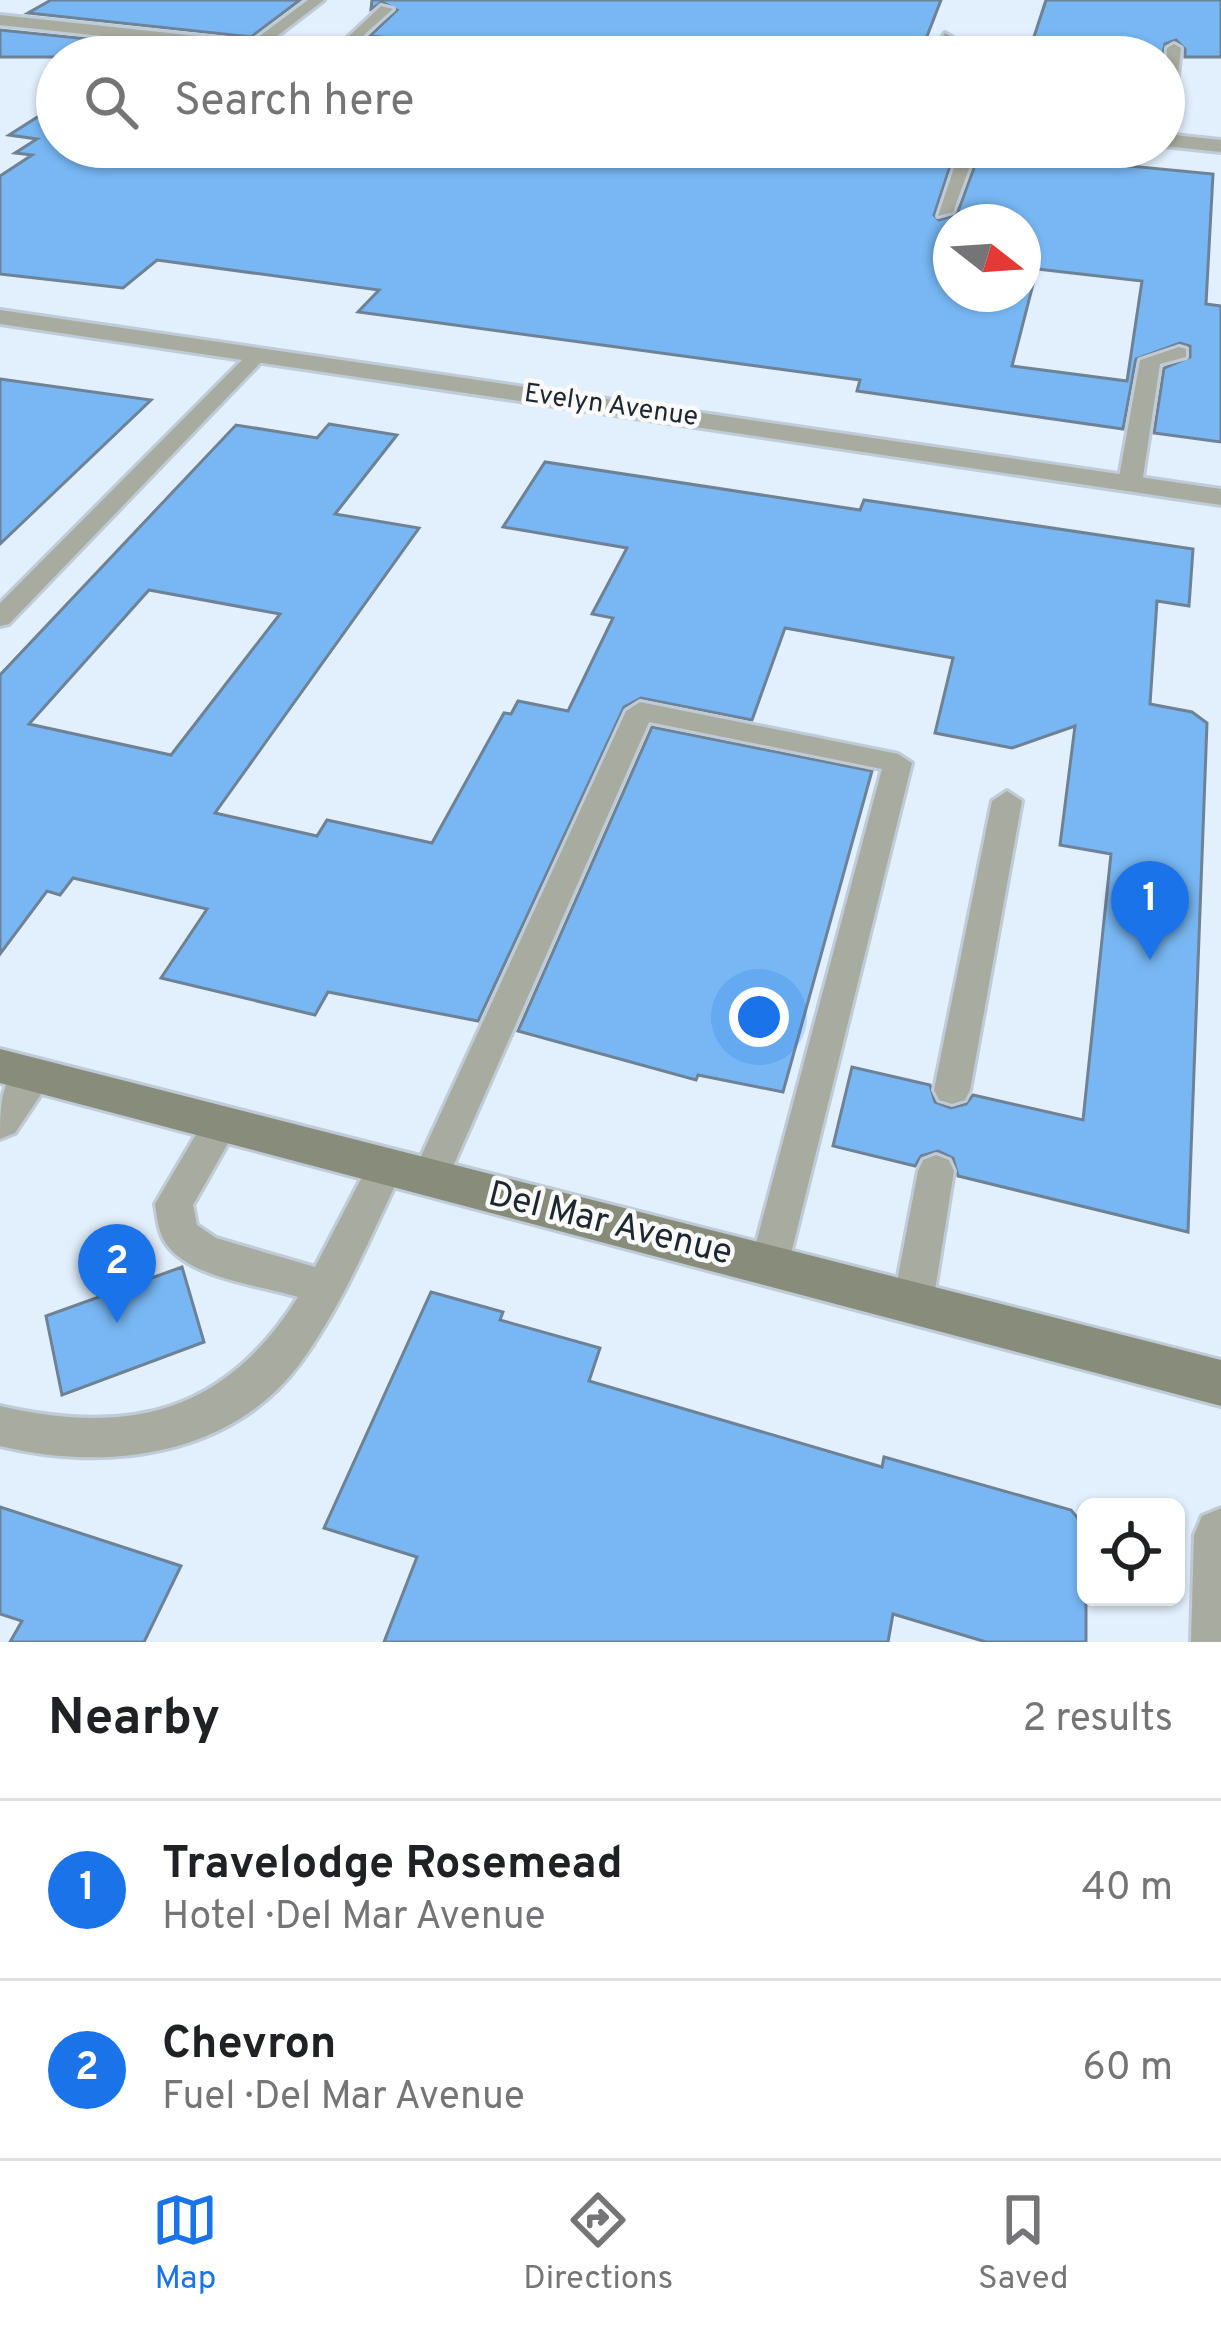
<!DOCTYPE html>
<html lang="en">
<head>
<meta charset="utf-8">
<style>
  :root { --surface:#fff; --page:#f6f6f6; --text:#202124; --muted:#757577; --line:#e0e0e0; --accent:#1a73e8 }
  body { margin:0; font-family:Overpass,sans-serif; background:var(--page); color:var(--text) }
  .controls { position:absolute; right:36px; bottom:36px; display:grid; overflow:hidden; border-radius:18px; box-shadow:0 3px 9px #0004 }
  .controls button { width:108px; height:108px; display:grid; place-items:center; padding:0; border:0; border-bottom:3px solid var(--line); background:var(--surface); color:var(--text); font:60px sans-serif }
  .compass { position:absolute; left:933px; top:204px; width:108px; height:108px; border-radius:50%; background:var(--surface); box-shadow:0 3px 9px #0004; rotate:107deg }
  .you { position:absolute; left:759px; top:1017px; width:42px; height:42px; margin:-30px; border:9px solid #fff; border-radius:50%; background:#1a73e8; box-shadow:0 0 0 18px #1a73e833 }
  .badge { display:grid; place-items:center; width:78px; height:78px; border-radius:50%; background:var(--accent); color:#fff; font-size:39px; font-weight:700 }
  .pin { position:absolute; translate:-50% -99px; filter:drop-shadow(0 3px 6px #0008) }
  .pin::after { content:''; position:absolute; top:63px; width:42px; height:36px; background:inherit; clip-path:polygon(0 0,100% 0,50% 100%) }
  .list { margin:0; padding:0; list-style:none }
  h2 { display:flex; justify-content:space-between; align-items:center; height:156px; margin:0; padding:0 48px; font-size:51px }
  h2 small { font-size:39px; font-weight:400; color:var(--muted) }
  .list li { display:grid; grid-template-columns:78px 1fr auto; gap:36px; align-items:center; box-sizing:border-box; height:180px; padding:0 48px; border-top:3px solid var(--line) }
  .list b { display:block; font-size:45px; white-space:nowrap }
  .list p { margin:0; font-size:39px; white-space:nowrap; color:var(--muted) }
  .list em { font-size:39px; font-style:normal; color:var(--muted) }
  .icon { flex:none; width:66px; height:66px; fill:none; stroke:currentColor; stroke-width:2; stroke-linecap:round; stroke-linejoin:round }
  .map { position:relative; flex:none; width:1221px; height:1642px; overflow:hidden }
  .search { position:absolute; background:var(--surface); box-shadow:0 3px 9px #0004; left:36px; right:36px; top:36px; height:132px; display:flex; align-items:center; gap:30px; box-sizing:border-box; padding:0 42px; border-radius:66px; color:var(--muted); font-size:45px }
  .sheet { height:516px; background:var(--surface) }
  nav { display:flex; justify-content:space-around; align-items:center; box-sizing:border-box; height:168px; border-top:3px solid var(--line); background:var(--surface); font-size:33px; color:var(--muted) }
  nav a { display:grid; justify-items:center; gap:6px }
  nav .on { color:var(--accent) }
  .map>svg:first-child { display:block }
  .building { fill:#78b7f3; stroke:#6e8295; stroke-width:3; fill-rule:evenodd }
  .lines { fill:none; stroke-linecap:round; stroke-linejoin:round }
  .lane-casing { stroke:#bfcbd7; stroke-width:6 }
  .street-casing { stroke:#bfcbd7; stroke-width:6 }
  .secondary-casing { stroke:#bfcbd7; stroke-width:6 }
  .lane { fill:#a8aca0; fill-rule:evenodd }
  .street { fill:#a8aca0; fill-rule:evenodd }
  .secondary { fill:#878c7b; fill-rule:evenodd }
  .labels { text-anchor:middle; dominant-baseline:central; stroke-width:9; stroke-linejoin:round; paint-order:stroke }
  .far-street-label { font-size:27px; fill:#1e272f; stroke:#fafafa }
  .near-street-label { font-size:36px; fill:#1e272f; stroke:#fafafa }
</style>
</head>
<body>
<div class="map">
<svg width="1221" height="1642" viewBox="0 0 1221 1642">
  <rect width="100%" height="100%" fill="#e2effc"/>
  <g class="building">
    <polygon points="51,0 300,0 251,37 28,13"/>
    <polygon points="372,0 941,0 919,57 593,57 370,36 397,10 382,2 371,9"/>
    <polygon points="1046,0 1221,0 1221,57 1185,57 1185,49 1176,40 1165,44 1162,57 1058,57 1030,49"/>
    <polygon points="0,30 147,45 134,57 0,57"/>
    <path d="M47 111 46 122 57 125V147H414L488 156 496 147 955 151 934 215 939 220 957 214 979 154 985 152 1213 174 1206 304 1221 306V442L1154 433 1164 368 1190 357V346L1180 343 1136 359 1123 429 857 391 860 380 358 312 379 290 157 260 123 288 0 274V176L32 155 15 153 37 139 9 135ZM951 222H1023V294H951ZM1037 269 1142 281 1127 381 1012 366Z"/>
    <polygon points="0,379 151,400 0,544"/>
    <path d="M329 424 397 435 335 514 419 528 215 813 317 836 327 820 432 843 504 713 511 714 518 701 568 711 613 618 592 614 627 548 503 527 545 462 860 510 864 500 1193 549 1189 606 1157 601 1150 704 1192 712 1207 723 1188 1232 958 1176 953 1158 938 1151 921 1156 915 1166 833 1146 852 1067 930 1085 935 1102 951 1108 966 1104 973 1095 1083 1120 1111 854 1060 845 1075 726 1012 748 935 733 953 658 785 628 752 720 641 698 624 707 478 1021 328 992 315 1015 161 978 207 909 73 878 60 895 47 891 0 954V675L236 425 317 438ZM149 590 280 614 171 755 29 724Z"/>
    <polygon points="652,727 872,771 783,1092 698,1075 696,1080 518,1031"/>
    <polygon points="182,1267 204,1342 62,1395 46,1316"/>
    <polygon points="431,1292 503,1312 500,1320 600,1348 589,1381 882,1467 884,1457 1071,1510 1086,1528 1086,1642 986,1642 893,1614 888,1642 384,1642 417,1557 324,1528"/>
    <polygon points="0,1507 181,1566 144,1642 10,1642 22,1621 0,1614"/>
  </g>
  <g class="lines">
    <defs>
      <g id="lane">
        <polygon points="308,0 324,0 259,50 249,50 249,44"/>
        <polygon points="381,6 393,9 339,57 327,57"/>
        <polygon points="945,33 952,37 943,57 929,57"/>
        <polygon points="168,36 180,39 155,57 138,57"/>
        <polygon points="1174,44 1181,48 1172,129 1164,134 1167,48"/>
        <polygon points="57,110 57,121 50,119 50,113"/>
        <polygon points="961,147 977,147 953,212 938,216"/>
        <polygon points="1179,347 1186,349 1186,357 1160,364 1142,483 1130,490 1122,488 1118,483 1140,360"/>
        <polygon points="252,350 269,354 9,624 0,626 0,603"/>
        <polygon points="640,702 898,754 912,763 788,1266 783,1278 769,1283 755,1278 750,1266 882,769 649,722 443,1189 430,1194 417,1189 411,1178 626,711"/>
        <polygon points="1007,791 1022,801 970,1090 965,1100 952,1104 939,1100 934,1090 992,801"/>
        <path d="M221 1109 234 1114 239 1124 193 1205 197 1225 216 1238 315 1267 373 1156 386 1152 399 1156 404 1167C372 1232 344 1303 301 1362 232 1457 106 1472 0 1446V1406C130 1436 225 1413 298 1297 260 1285 187 1278 165 1242 158 1231 157 1216 155 1204L208 1114Z"/>
        <polygon points="936,1155 949,1160 954,1171 933,1303 927,1316 913,1321 899,1316 893,1303 918,1171 923,1160"/>
      </g>
      <g id="street">
        <polygon points="0,15 349,52 358,57 299,57 0,25"/>
        <polygon points="1164,134 1221,140 1221,152 1164,146"/>
        <polygon points="0,310 1221,489 1221,505 0,324"/>
        <path d="M33 1058 48 1063 54 1075 15 1133 0 1139C0 1105 0 1071 33 1058Z"/>
        <polygon points="1221,1508 1221,1642 1191,1642 1194,1535 1202,1516"/>
      </g>
      <polygon id="secondary" points="0,1049 1221,1360 1221,1406 0,1083"/>
    </defs>
    <use href="#lane" class="lane-casing"/>
    <use href="#street" class="street-casing"/>
    <use href="#secondary" class="secondary-casing"/>
    <use href="#lane" class="lane"/>
    <use href="#street" class="street"/>
    <use href="#secondary" class="secondary"/>
  </g>
  <g class="labels">
    <g class="far-street-label">
      <text transform="translate(611 406) rotate(8)">Evelyn Avenue</text>
    </g>
    <g class="near-street-label">
      <text transform="translate(610 1225) rotate(14)">Del Mar Avenue</text>
    </g>
  </g>
</svg>
<div class="controls">
<button><svg class="icon" aria-label="locate" viewBox="0 0 24 24"><circle cx="12" cy="12" r="6"/><path d="M12 2v4M12 18v4M2 12h4M18 12h4"/></svg></button>
</div>
<svg class="compass" viewBox="-18 -18 36 36"><path d="M0-13l5 13h-10z" fill="#e53935"/><path d="M0 13l5-13h-10z" fill="#757577"/></svg>
<div class="you"></div>
<div class="pin badge" style="left:1150px;top:960px">1</div>
<div class="pin badge" style="left:117px;top:1323px">2</div>
<div class="search"><svg class="icon" aria-label="search" viewBox="0 0 24 24"><circle cx="10" cy="10" r="6"/><path d="M15 15l6 6"/></svg>Search here</div>
</div>
<section class="sheet">
<h2>Nearby<small>2 results</small></h2>
<ul class="list">
<li><span class="badge">1</span><div><b>Travelodge Rosemead</b><p>Hotel · Del Mar Avenue</p></div><em>40 m</em></li>
<li><span class="badge">2</span><div><b>Chevron</b><p>Fuel · Del Mar Avenue</p></div><em>60 m</em></li>
</ul>
</section>
<nav>
<a class="on"><svg class="icon" aria-label="map" viewBox="0 0 24 24"><path d="M3 6l6-2 6 2 6-2v14l-6 2-6-2-6 2zM9 4v14M15 6v14"/></svg>Map</a>
<a><svg class="icon" aria-label="directions" viewBox="0 0 24 24"><path d="M12 3l9 9-9 9-9-9zM9 14v-3h6M13 9l2 2-2 2"/></svg>Directions</a>
<a><svg class="icon" aria-label="saved" viewBox="0 0 24 24"><path d="M7 4h10v16l-5-4-5 4z"/></svg>Saved</a>
</nav>
</body>
</html>
